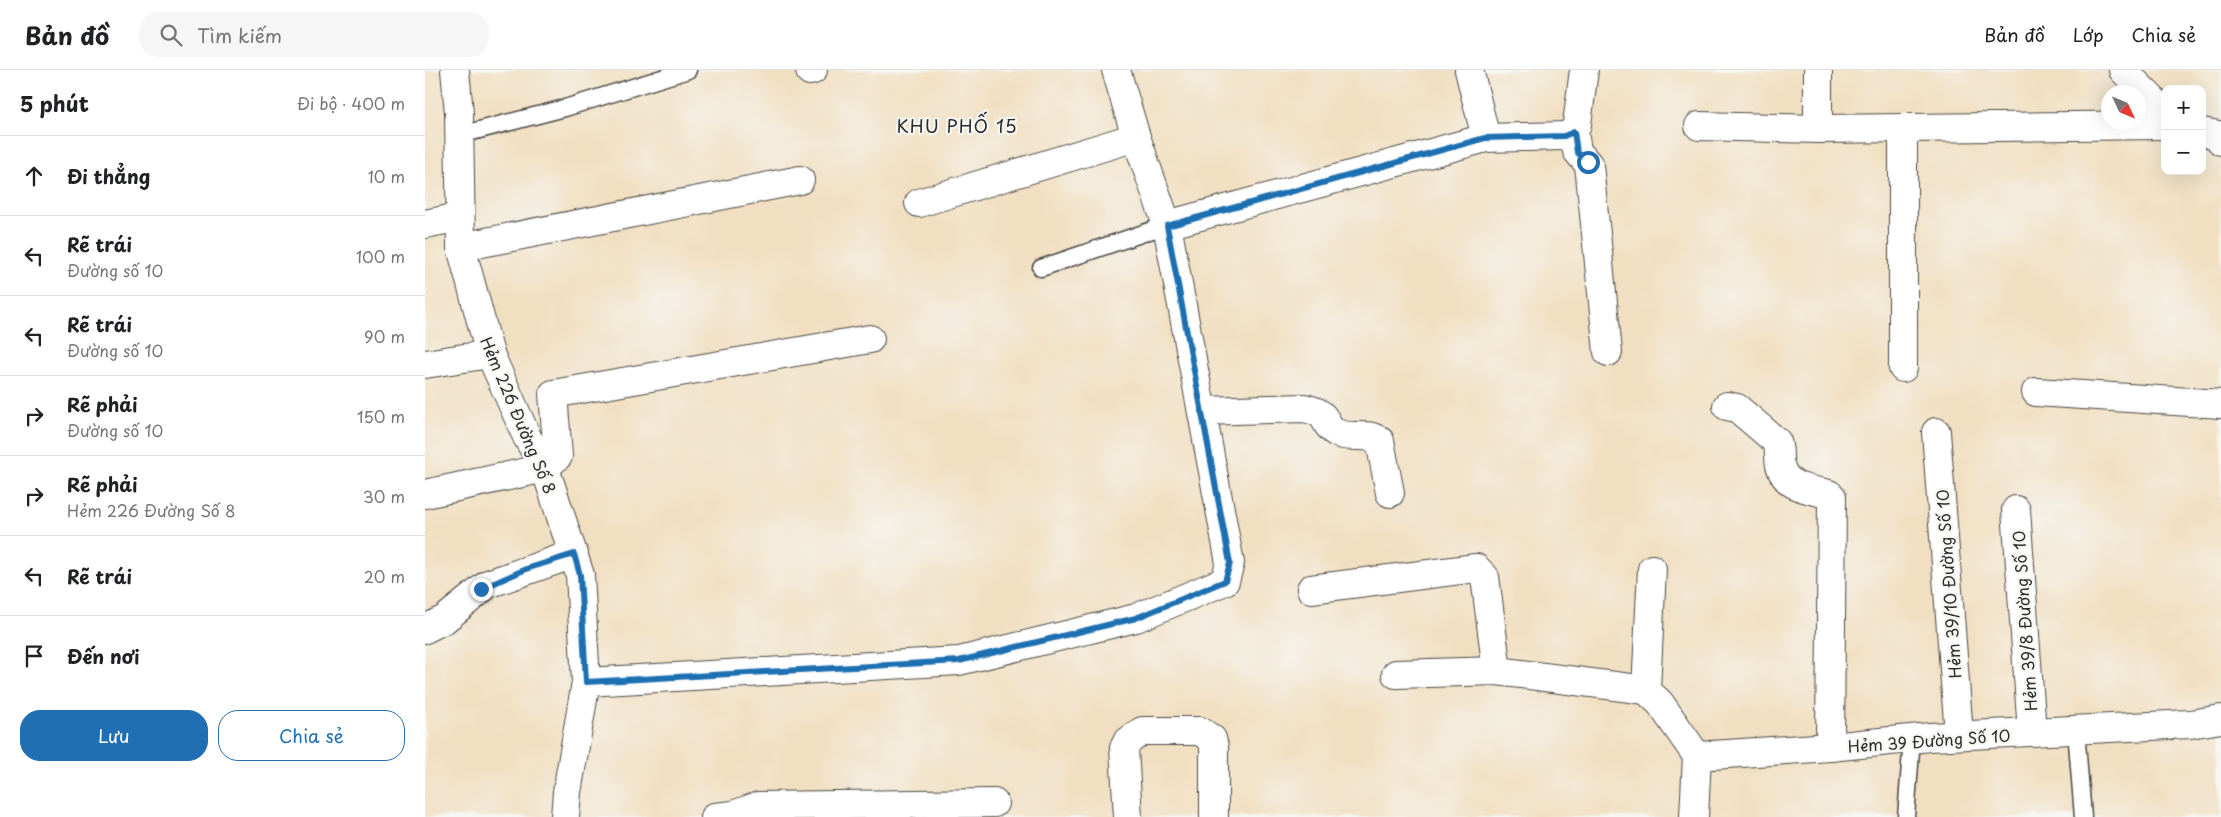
<!DOCTYPE html>
<html lang="vi">
<head>
<meta charset="utf-8">
<style>
  :root { --surface:#fff; --page:#f6f6f6; --text:#202124; --muted:#757577; --line:#e0e0e0; --accent:#1f6fb2 }
  body { margin:0; font-family:"Playpen Sans",sans-serif; background:var(--page); color:var(--text) }
  .controls { position:absolute; right:15px; top:15px; display:grid; overflow:hidden; border-radius:10px; box-shadow:0 5px 20px #0002 }
  .controls button { width:45px; height:45px; display:grid; place-items:center; padding:0; border:0; border-bottom:1px solid var(--line); background:var(--surface); color:var(--text); font:25px sans-serif }
  .compass { position:absolute; left:1676px; top:15px; width:45px; height:45px; border-radius:50%; background:var(--surface); box-shadow:0 5px 20px #0002; rotate:134deg }
  .stop { position:absolute; width:15px; height:15px; margin:-11px; border:4px solid #1f6fb2; border-radius:50%; background:#fff }
  .stop.end { background:#1f6fb2; border-color:#fff; box-shadow:0 1px 5px #0008 }
  .list { margin:0; padding:0; list-style:none }
  h2 { display:flex; justify-content:space-between; align-items:center; height:65px; margin:0; padding:0 20px; font-size:21px }
  h2 small { font-size:16px; font-weight:400; color:var(--muted) }
  .list li { display:grid; grid-template-columns:32px 1fr auto; gap:15px; align-items:center; box-sizing:border-box; height:80px; padding:0 20px; border-top:1px solid var(--line) }
  .list b { display:block; font-size:19px; white-space:nowrap }
  .list p { margin:0; font-size:16px; white-space:nowrap; color:var(--muted) }
  .list em { font-size:16px; font-style:normal; color:var(--muted) }
  .actions { display:flex; gap:10px; padding:15px 20px }
  .actions a { flex:1; padding:11px 0; border:1px solid var(--accent); border-radius:20px; text-align:center; font-size:18px; color:var(--accent) }
  .actions .main { background:var(--accent); color:#fff }
  .icon { flex:none; width:28px; height:28px; fill:none; stroke:currentColor; stroke-width:2; stroke-linecap:round; stroke-linejoin:round }
  .map { position:relative; flex:none; width:1796px; height:747px; overflow:hidden }
  header { display:flex; align-items:center; gap:30px; box-sizing:border-box; height:70px; padding:0 25px; background:var(--surface); border-bottom:1px solid var(--line) }
  header strong { font-size:24px }
  nav { display:flex; gap:28px; margin-inline-start:auto; font-size:18px }
  .search { width:350px; height:45px; background:var(--page); display:flex; align-items:center; gap:12px; box-sizing:border-box; padding:0 18px; border-radius:20px; color:var(--muted); font-size:19px }
  main { display:flex }
  aside { flex:1; background:var(--surface) }
  .map>svg:first-child { display:block }
  .lines { fill:none; stroke-linecap:round; stroke-linejoin:round }
  .service-casing { stroke:#494642; stroke-width:19 }
  .minor-casing { stroke:#494642; stroke-width:30 }
  .service { stroke:#fff; stroke-width:16 }
  .minor { stroke:#fff; stroke-width:28 }
  .route { stroke:#1f6fb2; stroke-width:6 }
  .labels { text-anchor:middle; dominant-baseline:central; stroke-width:4.5; stroke-linejoin:round; paint-order:stroke }
  .street-label { font-size:16px; fill:#2b2b2b; stroke:#f6f6f2 }
  .neighbourhood-label { font-size:18px; letter-spacing:1px; fill:#2b2b2b; stroke:#f6f6f2 }
</style>
</head>
<body>
<header>
<strong>Bản đồ</strong>
<div class="search"><svg class="icon" aria-label="search" viewBox="0 0 24 24"><circle cx="10" cy="10" r="6"/><path d="M15 15l6 6"/></svg>Tìm kiếm</div>
<nav><a>Bản đồ</a><a>Lớp</a><a>Chia sẻ</a></nav>
</header>
<main>
<aside>
<h2>5 phút<small>Đi bộ · 400 m</small></h2>
<ul class="list">
<li><svg class="icon" aria-label="ahead" viewBox="0 0 24 24"><path d="M12 20V5M6 11l6-6 6 6"/></svg><div><b>Đi thẳng</b></div><em>10 m</em></li>
<li><svg class="icon" aria-label="left" viewBox="0 0 24 24"><path d="M17 20v-9H6M10 6l-5 5 5 5"/></svg><div><b>Rẽ trái</b><p>Đường số 10</p></div><em>100 m</em></li>
<li><svg class="icon" aria-label="left" viewBox="0 0 24 24"><path d="M17 20v-9H6M10 6l-5 5 5 5"/></svg><div><b>Rẽ trái</b><p>Đường số 10</p></div><em>90 m</em></li>
<li><svg class="icon" aria-label="right" viewBox="0 0 24 24"><path d="M7 20v-9h11M14 6l5 5-5 5"/></svg><div><b>Rẽ phải</b><p>Đường số 10</p></div><em>150 m</em></li>
<li><svg class="icon" aria-label="right" viewBox="0 0 24 24"><path d="M7 20v-9h11M14 6l5 5-5 5"/></svg><div><b>Rẽ phải</b><p>Hẻm 226 Đường Số 8</p></div><em>30 m</em></li>
<li><svg class="icon" aria-label="left" viewBox="0 0 24 24"><path d="M17 20v-9H6M10 6l-5 5 5 5"/></svg><div><b>Rẽ trái</b></div><em>20 m</em></li>
<li><svg class="icon" aria-label="arrive" viewBox="0 0 24 24"><path d="M6 21V4h12l-3 4 3 4H6"/></svg><div><b>Đến nơi</b></div></li>
</ul>
<div class="actions"><a class="main">Lưu</a><a>Chia sẻ</a></div>
</aside>
<div class="map">
<svg width="1796" height="747" viewBox="0 0 1796 747">
  <rect width="100%" height="100%" fill="#f6f6f2"/>
  <filter id="ink" filterUnits="userSpaceOnUse"><feTurbulence type="fractalNoise" baseFrequency=".02" numOctaves="2"/><feDisplacementMap in="SourceGraphic" scale="10" xChannelSelector="R" yChannelSelector="G"/><feConvolveMatrix kernelMatrix="1 2 1 2 8 2 1 2 1" color-interpolation-filters="sRGB"/></filter>
  <filter id="wash" filterUnits="userSpaceOnUse"><feTurbulence type="fractalNoise" baseFrequency=".0096" numOctaves="4" result="noise"/><feDisplacementMap in="SourceGraphic" scale="20" xChannelSelector="R" yChannelSelector="G"/><feGaussianBlur stdDeviation="1.12" result="paint"/><feColorMatrix in="noise" values="0 0 0 0 0 0 0 0 0 0 0 0 0 0 0 0 0 1.4 0 .05"/><feComposite in="paint" operator="in"/></filter>
  <g filter="url(#wash)">
    <rect width="100%" height="100%" fill="#f1dfc1"/>
  </g>
  <g filter="url(#ink)">
    <g class="lines">
      <defs>
        <g id="service">
          <polyline points="35,65 140,38 263,0"/>
          <polyline points="616,198 742,155"/>
          <polyline points="1651,660 1658,747"/>
          <polyline points="1481,747 1487,668"/>
        </g>
        <g id="minor">
          <polyline points="30,0 34,43 36,177 65,284 102,367 120,398 155,505 161,612 142,722 140,747"/>
          <polyline points="691,0 711,67 742,155"/>
          <polyline points="1044,0 1061,68"/>
          <polyline points="1698,0 1740,42"/>
          <polyline points="385,1 388,0"/>
          <polyline points="1274,56 1393,59 1740,55"/>
          <polyline points="1393,59 1393,0"/>
          <polyline points="1149,62 1152,81 1164,95 1183,282"/>
          <polyline points="1777,62 1793,65 1796,71"/>
          <polyline points="494,133 711,67"/>
          <polyline points="0,154 35,147"/>
          <polyline points="36,177 375,110"/>
          <polyline points="0,294 65,284"/>
          <polyline points="1478,298 1478,58"/>
          <polyline points="1611,322 1796,334"/>
          <path d="M1302 336 1312 338 1352 372C1355 379 1353 388 1355 395 1361 419 1384 419 1404 424L1407 427 1405 677"/>
          <path d="M777 341 879 338C908 344 895 354 912 363 927 370 942 361 955 371L965 423"/>
          <polyline points="1511,362 1534,665"/>
          <polyline points="0,424 120,398 133,386 128,324 445,269"/>
          <polyline points="1591,440 1607,662"/>
          <polyline points="886,519 1051,498 1060,507 1072,601"/>
          <polyline points="0,559 20,549 63,514 149,484"/>
          <polyline points="971,604 1072,601 1221,620 1235,633 1272,686"/>
          <polyline points="161,612 534,591 711,548 800,511 805,493 742,155 1061,68 1139,66 1149,62 1152,54 1159,0"/>
          <polyline points="1221,620 1227,499"/>
          <polyline points="290,747 308,745 333,736 569,733"/>
          <polyline points="703,747 699,678 702,672 717,661 775,661 787,669 789,677 789,747"/>
          <polyline points="1269,747 1272,686 1405,677 1505,667 1765,654 1796,649"/>
        </g>
      </defs>
      <use href="#service" class="service-casing"/>
      <use href="#minor" class="minor-casing"/>
      <use href="#service" class="service"/>
      <use href="#minor" class="minor"/>
    </g>
  </g>
  <g class="lines" filter="url(#ink)">
    <polyline class="route" points="56,519 101,499 149,484 155,505 161,612 534,591 711,548 800,511 805,493 742,156 1060,68 1139,66 1149,62 1152,82 1163,92"/>
  </g>
  <g class="labels">
    <g class="street-label">
      <text transform="translate(94 345) rotate(67)">Hẻm 226 Đường Số 8</text>
      <text transform="translate(1523 514) rotate(-94)">Hẻm 39/10 Đường Số 10</text>
      <text transform="translate(1599 551) rotate(-94)">Hẻm 39/8 Đường Số 10</text>
      <text transform="translate(1504 670) rotate(-4)">Hẻm 39 Đường Số 10</text>
    </g>
    <g class="neighbourhood-label">
      <text x="532" y="55">KHU PHỐ 15</text>
    </g>
  </g>
</svg>
<div class="controls">
<button>+</button>
<button>−</button>
</div>
<svg class="compass" viewBox="-18 -18 36 36"><path d="M0-13l5 13h-10z" fill="#e53935"/><path d="M0 13l5-13h-10z" fill="#757577"/></svg>
<div class="stop" style="left:1163px;top:92px"></div>
<div class="stop end" style="left:56px;top:519px"></div>
</div>
</main>
</body>
</html>
